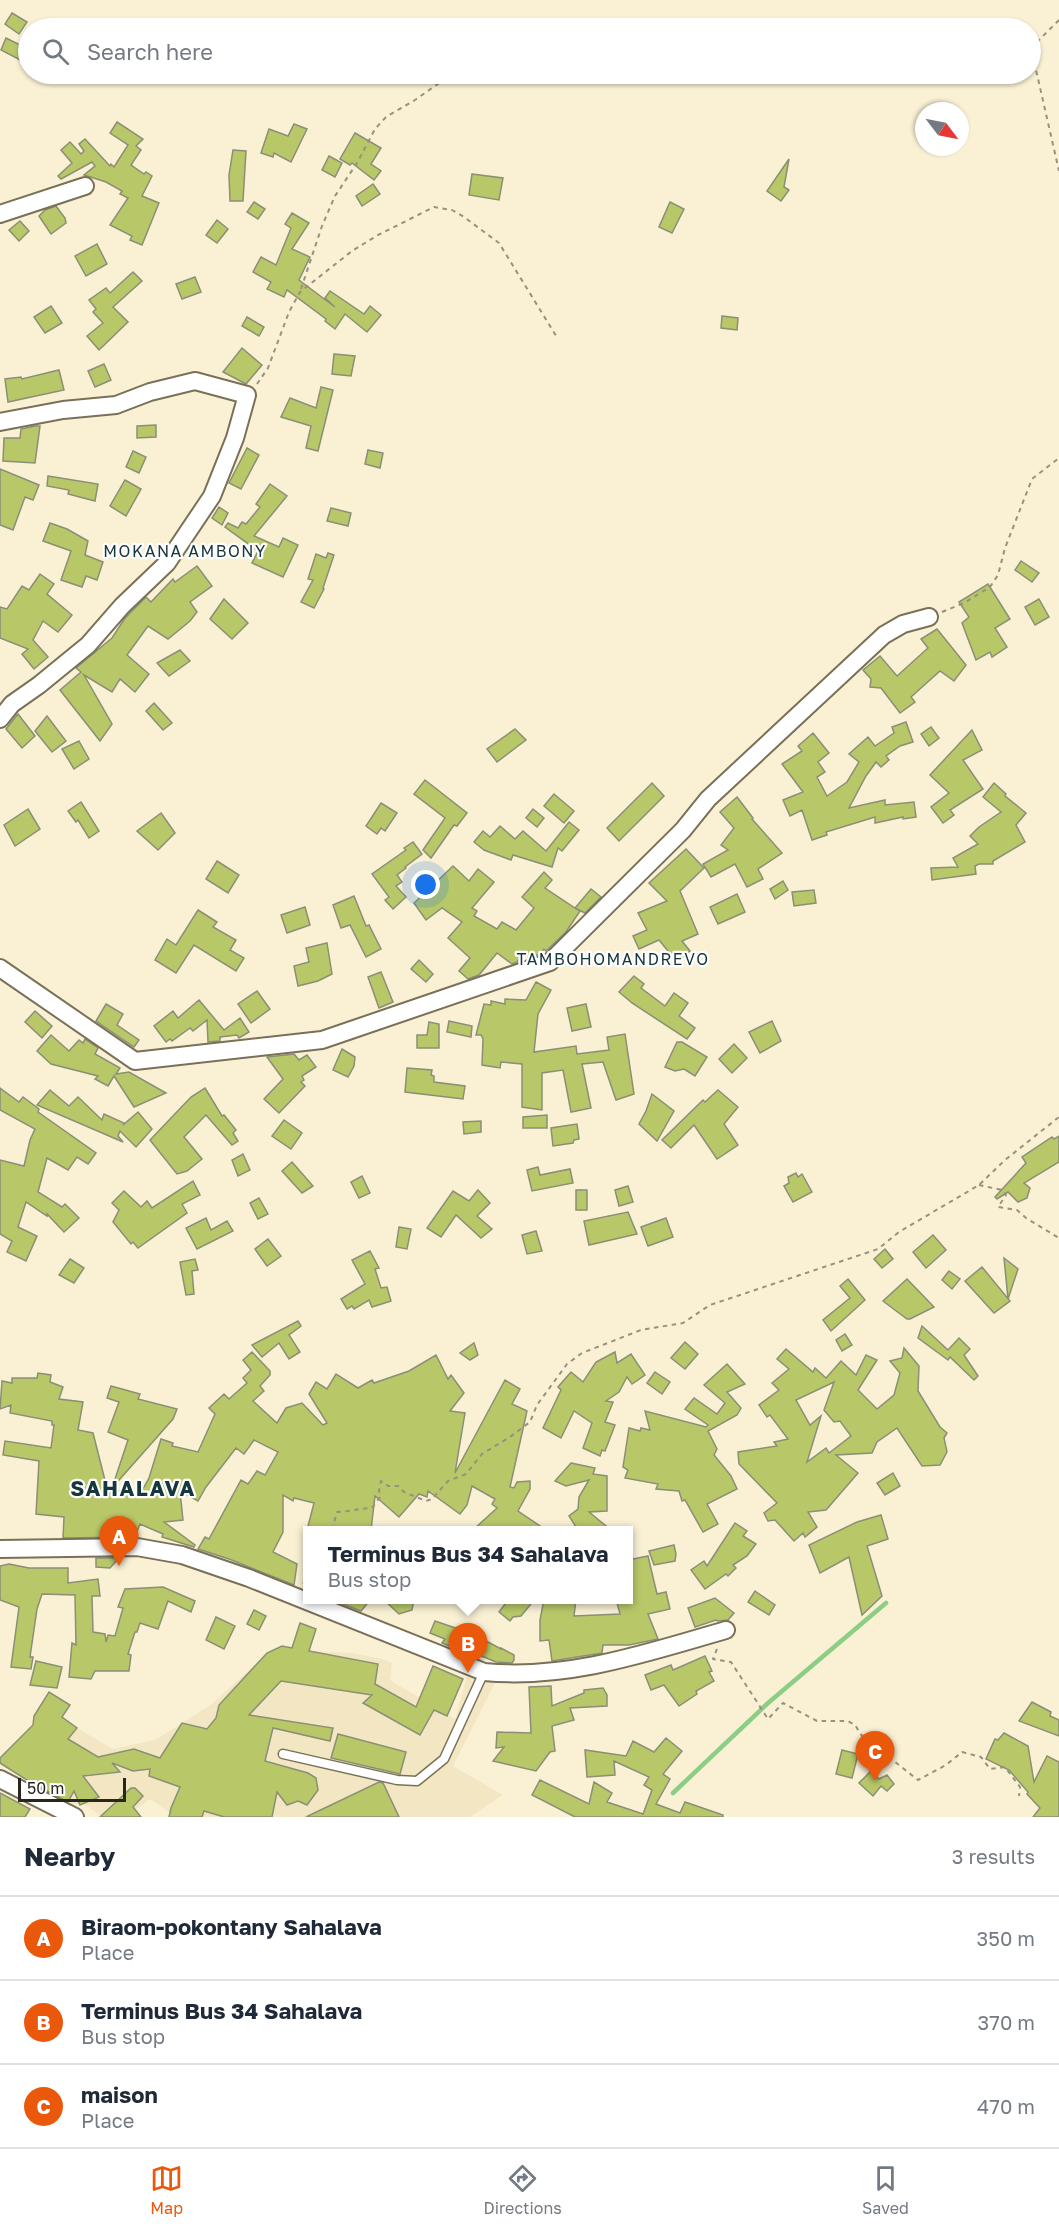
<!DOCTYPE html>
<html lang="en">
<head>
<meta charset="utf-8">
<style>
  :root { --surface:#fff; --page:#f6f6f7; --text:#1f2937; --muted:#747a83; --line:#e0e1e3; --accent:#ea580c }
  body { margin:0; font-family:"Golos Text",sans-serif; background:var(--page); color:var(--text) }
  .compass { position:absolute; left:915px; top:102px; width:54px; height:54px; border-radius:50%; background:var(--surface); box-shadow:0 2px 4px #0004; rotate:122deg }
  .scale { position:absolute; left:18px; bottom:15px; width:108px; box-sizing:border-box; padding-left:6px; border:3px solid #29261b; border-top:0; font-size:16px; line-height:21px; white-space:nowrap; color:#29261b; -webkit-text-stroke:4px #fefefe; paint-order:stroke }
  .you { position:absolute; left:426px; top:885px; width:21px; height:21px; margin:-15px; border:4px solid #fff; border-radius:50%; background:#1a73e8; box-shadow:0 0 0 9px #1a73e833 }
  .badge { display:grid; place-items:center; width:39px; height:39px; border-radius:50%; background:var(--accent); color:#fff; font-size:20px; font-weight:700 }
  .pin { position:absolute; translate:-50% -50px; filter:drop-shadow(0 2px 3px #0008) }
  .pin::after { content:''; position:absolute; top:32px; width:21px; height:18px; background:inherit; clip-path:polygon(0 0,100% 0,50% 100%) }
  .popup { position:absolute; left:303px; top:1526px; width:330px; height:78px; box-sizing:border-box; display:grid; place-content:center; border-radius:0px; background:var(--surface); filter:drop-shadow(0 2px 4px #0005); font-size:20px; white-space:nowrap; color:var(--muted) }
  .popup b { font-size:22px; color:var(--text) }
  .popup::after { content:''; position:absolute; left:50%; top:100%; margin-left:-12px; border:12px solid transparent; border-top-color:var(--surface) }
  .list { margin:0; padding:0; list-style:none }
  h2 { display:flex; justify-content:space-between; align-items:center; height:78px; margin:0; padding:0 24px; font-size:26px }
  h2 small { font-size:20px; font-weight:400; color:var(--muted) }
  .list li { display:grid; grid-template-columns:39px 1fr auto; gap:18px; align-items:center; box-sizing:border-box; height:84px; padding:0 24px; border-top:2px solid var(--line) }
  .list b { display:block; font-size:22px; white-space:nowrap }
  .list p { margin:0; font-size:20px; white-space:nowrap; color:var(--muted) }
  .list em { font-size:20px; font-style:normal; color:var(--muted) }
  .icon { flex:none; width:33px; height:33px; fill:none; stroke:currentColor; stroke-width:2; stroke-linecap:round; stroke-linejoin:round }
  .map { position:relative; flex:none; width:1059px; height:1817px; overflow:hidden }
  .search { position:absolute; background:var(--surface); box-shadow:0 2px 4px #0004; left:18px; right:18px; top:18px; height:66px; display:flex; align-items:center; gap:15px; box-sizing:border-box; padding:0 21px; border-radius:33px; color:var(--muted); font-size:22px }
  .sheet { height:330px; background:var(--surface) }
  nav { display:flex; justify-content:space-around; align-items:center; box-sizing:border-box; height:84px; border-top:2px solid var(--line); background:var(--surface); font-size:16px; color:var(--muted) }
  nav a { display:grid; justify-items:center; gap:3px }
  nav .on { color:var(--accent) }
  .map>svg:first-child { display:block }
  .built { fill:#f3e7c3 }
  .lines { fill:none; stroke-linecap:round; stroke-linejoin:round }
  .stream { stroke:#8bce84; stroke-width:4.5 }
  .building { fill:#b8c869; stroke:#8a8f75; stroke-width:1.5; fill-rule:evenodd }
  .service-casing { stroke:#797057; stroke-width:11 }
  .minor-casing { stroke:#797057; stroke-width:20 }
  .path { stroke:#97917d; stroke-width:2; stroke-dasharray:4.5 4.5; stroke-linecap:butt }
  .service { stroke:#fff; stroke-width:8 }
  .minor { stroke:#fff; stroke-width:16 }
  .labels { text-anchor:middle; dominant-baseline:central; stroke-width:4.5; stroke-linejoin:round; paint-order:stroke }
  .neighbourhood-label { font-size:16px; letter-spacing:1.5px; fill:#17373f; stroke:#fefefe }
  .district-label { font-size:21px; font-weight:bold; letter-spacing:1.5px; fill:#17373f; stroke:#fefefe }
</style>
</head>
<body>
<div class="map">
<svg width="1059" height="1817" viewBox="0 0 1059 1817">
  <rect width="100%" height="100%" fill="#faf1d5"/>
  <polygon class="built" points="272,1649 352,1653 382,1659 392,1663 390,1680 455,1719 468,1673 484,1672 496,1681 453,1766 503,1795 470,1817 176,1817 150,1799 125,1817 103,1817 85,1805 46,1801 58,1757 77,1728 113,1749 155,1740 212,1704"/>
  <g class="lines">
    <polyline class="stream" points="673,1793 768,1703 886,1603"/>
  </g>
  <g class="building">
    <polygon points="12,13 27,22 19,34 5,24"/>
    <polygon points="6,38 28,49 28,64 1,50"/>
    <polygon points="117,122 143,139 136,146 141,150 131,165 144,174 146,172 152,176 142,196 159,203 142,245 130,240 132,236 110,225 128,198 120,194 122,191 106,182 84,175 95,166 92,162 61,179 58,176 72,163 61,150 70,142 81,154 84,151 79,144 85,139 110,166 111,164 114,167 128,145 110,133"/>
    <polygon points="294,124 307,129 291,162 274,153 273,157 261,153 269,129 288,136"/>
    <polygon points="355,133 381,148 371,164 381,171 374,180 352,163 350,165 340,159"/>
    <polygon points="233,150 246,151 243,201 230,201 229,175"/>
    <polygon points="329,156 342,163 335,177 322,170"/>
    <polygon points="789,159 784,187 789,190 781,201 767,191"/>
    <polygon points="472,174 503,178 499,200 469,195"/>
    <polygon points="373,184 380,194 362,206 356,196"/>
    <polygon points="254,202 265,209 258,219 247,212"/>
    <polygon points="670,202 684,209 672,233 659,227"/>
    <polygon points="56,206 65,218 66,223 51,234 39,216 45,210"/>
    <polygon points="292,213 309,223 292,249 310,257 299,280 335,307 325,298 330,291 364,314 370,306 381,315 367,332 345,314 335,329 325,321 326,319 287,290 284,297 267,289 271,282 253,272 261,257 276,265 291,228 285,224"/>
    <polygon points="217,220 228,229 217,243 206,235"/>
    <polygon points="20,221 29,231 19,241 9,230"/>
    <polygon points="97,244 107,264 86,276 75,256"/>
    <polygon points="133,272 142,281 113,307 128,322 99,350 87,336 103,323 93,312 96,309 89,300 106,288 110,293"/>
    <polygon points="195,277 201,292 182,299 176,284"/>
    <polygon points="51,306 62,323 45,333 34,317"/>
    <polygon points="722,316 738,318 737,330 721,328"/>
    <polygon points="247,317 264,327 259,336 242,326"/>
    <polygon points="242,348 262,365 246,384 223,372"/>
    <polygon points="334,354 355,356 351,376 332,374"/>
    <polygon points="104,364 111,380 95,387 88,371"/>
    <polygon points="59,370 64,390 8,402 5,379 21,377 22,379"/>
    <polygon points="321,387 333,390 318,451 306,448 311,426 281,417 290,398 316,408"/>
    <polygon points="156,425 156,437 137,438 137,426"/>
    <polygon points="35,426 40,426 35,463 3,461 4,438 20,438 21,429"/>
    <polygon points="247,448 259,455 241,489 229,483"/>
    <polygon points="368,450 383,453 380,468 365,464"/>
    <polygon points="133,451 146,457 139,473 126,467"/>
    <polygon points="0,469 39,485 33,500 25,497 13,530 0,525"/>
    <polygon points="48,476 98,484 95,501 68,494 69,490 47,486"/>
    <polygon points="125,480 141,489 126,516 110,506"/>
    <polygon points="270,484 287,496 254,536 279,547 283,538 298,545 283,577 252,563 258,551 225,527 228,523 238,528 242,522 246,524 260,507 256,504"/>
    <polygon points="219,507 228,513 222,525 212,518"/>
    <polygon points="331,508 351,513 348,526 327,521"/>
    <polygon points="50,523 67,529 88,541 85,555 103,562 97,580 86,576 82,587 61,580 71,551 43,541"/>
    <polygon points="328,553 334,555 323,588 324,589 314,608 301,602 313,580 308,579 316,554 326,558"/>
    <polygon points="1021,561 1039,573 1032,582 1015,570"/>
    <polygon points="197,566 212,586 190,602 197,612 190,621 168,639 148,626 127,655 149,674 135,692 120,679 112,692 84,675 112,724 100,741 60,690 81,672 76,668 112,638 125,618 146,597 151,602 173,579 175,582"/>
    <polygon points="40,574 54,584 47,594 72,615 58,632 43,621 33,640 48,657 34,669 22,654 28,649 0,638 0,607 7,609 22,586 29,590"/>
    <polygon points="988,584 1010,619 995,628 1007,647 992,657 990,652 976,660 962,623 969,617 959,602"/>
    <polygon points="224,599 248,623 232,639 210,619"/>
    <polygon points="1039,599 1049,617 1035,625 1025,607"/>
    <polygon points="937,629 966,665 954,681 940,671 911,697 915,702 900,713 881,688 870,687 871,679 863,670 880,656 897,676 928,648 921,639"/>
    <polygon points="180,650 190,661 169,676 157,663"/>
    <polygon points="154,703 172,723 163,730 146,711"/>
    <polygon points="18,714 35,736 22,748 6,729"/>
    <polygon points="47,716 66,741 52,752 35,731"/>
    <polygon points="906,722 913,742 900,746 886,756 889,760 881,767 876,762 866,776 849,808 885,800 885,805 914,802 916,817 903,819 903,817 875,823 875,817 826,832 827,835 812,840 802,810 790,816 783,800 803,792 782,764 802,751 798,746 813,733 829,753 818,762 825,772 817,777 827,796 847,782 859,762 849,754 868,737 875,746 894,733 892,727"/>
    <polygon points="931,727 939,738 929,746 921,734"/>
    <polygon points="515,729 526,740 497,762 487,749"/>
    <polygon points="972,730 982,750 963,760 983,789 950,810 954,815 943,823 931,807 949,793 930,775"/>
    <polygon points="79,741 89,759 74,769 62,749"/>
    <polygon points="425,780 467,813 457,826 454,825 431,858 423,850 445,818 414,794"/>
    <polygon points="652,783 664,796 619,841 607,828"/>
    <polygon points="994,783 1006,794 1005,796 1026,813 1016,825 1025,842 993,861 993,864 979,864 975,866 976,874 932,880 931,868 958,867 953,858 978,844 970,836 979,827 1001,812 983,797"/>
    <polygon points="554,794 574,811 564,823 544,806"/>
    <polygon points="737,797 753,818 752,819 782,853 758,869 763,879 747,887 735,864 711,877 703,864 728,850 721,845 734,828 720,812"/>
    <polygon points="81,802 99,831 89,838 78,820 76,822 68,811"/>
    <polygon points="381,803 397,813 385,831 381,828 377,834 366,826"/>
    <polygon points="28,809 40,829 15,846 4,825"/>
    <polygon points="533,809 544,818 537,827 526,818"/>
    <polygon points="161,813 175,833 158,850 137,831"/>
    <polygon points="569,822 579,830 562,851 558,848 552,867 513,855 511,860 484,850 474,842 483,831 490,837 500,826 515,839 523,831 546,851"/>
    <polygon points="413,842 422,854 405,867 406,868 397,875 402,882 396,886 406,897 393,909 385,900 389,897 372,874 406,850 404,848"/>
    <polygon points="686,849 704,868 680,891 698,934 682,941 690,951 677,962 659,940 639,949 633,936 647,930 638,913 667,901 649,883"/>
    <polygon points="217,861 239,875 228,893 206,879"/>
    <polygon points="453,866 469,881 478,869 494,882 472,908 477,911 474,916 497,929 502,922 516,930 534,908 522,897 544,872 552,880 545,888 575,908 591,889 601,897 585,913 575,908 580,911 566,932 546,951 544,949 540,954 530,958 524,953 517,962 512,964 497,953 479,975 468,979 459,971 470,958 448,938 462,922 442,908 426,920 414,903"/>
    <polygon points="783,881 788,890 775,899 770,889"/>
    <polygon points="814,890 816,903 794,906 792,892"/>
    <polygon points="737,894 745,912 718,924 710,907"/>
    <polygon points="354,896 366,926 369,925 381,949 366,957 350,925 341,928 333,905"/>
    <polygon points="305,907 310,925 287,933 281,915"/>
    <polygon points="198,910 217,922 213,927 236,940 230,950 244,958 236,971 194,945 176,973 155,960 167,939 176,945"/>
    <polygon points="327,943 332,974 318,981 298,986 294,966 309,962 306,948"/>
    <polygon points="419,960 433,974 426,982 411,969"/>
    <polygon points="381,972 393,1002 379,1008 368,977"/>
    <polygon points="634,976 644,984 641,988 665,1006 674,993 688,1003 679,1016 695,1028 687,1039 632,1003 619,992"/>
    <polygon points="536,982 551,990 538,1014 534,1052 576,1046 577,1054 609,1050 607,1037 625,1034 634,1094 616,1100 603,1062 582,1064 591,1108 571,1112 563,1070 542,1073 542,1110 522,1107 522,1064 501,1062 500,1068 482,1065 483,1039 481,1035 476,1035 484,1004 491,1005 491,1001 505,1004 505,999 526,1000"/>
    <polygon points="257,991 270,1009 251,1023 238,1004"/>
    <polygon points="199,1000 224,1030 240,1018 249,1032 239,1038 237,1035 220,1037 220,1041 208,1042 207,1020 193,1031 190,1028 172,1041 170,1039 166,1042 154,1026 173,1011 178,1018"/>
    <polygon points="106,1004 123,1014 117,1025 139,1040 134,1047 96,1021"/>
    <polygon points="586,1004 591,1027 572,1031 567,1008"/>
    <polygon points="35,1011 52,1026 42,1038 25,1022"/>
    <polygon points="449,1021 472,1026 471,1037 447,1032"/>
    <polygon points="772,1021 781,1041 760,1053 749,1032"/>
    <polygon points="429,1022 439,1024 439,1048 417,1048 417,1035 427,1035"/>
    <polygon points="51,1035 69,1051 79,1040 83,1043 85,1039 98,1048 95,1054 120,1068 116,1074 129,1072 166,1093 134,1107 114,1076 108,1086 95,1079 98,1076 51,1064 37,1051"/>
    <polygon points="677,1042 682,1042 707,1057 695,1076 684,1069 675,1071 665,1067"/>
    <polygon points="734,1044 747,1058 732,1073 719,1059"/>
    <polygon points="342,1049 355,1057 354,1066 348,1077 333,1070"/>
    <polygon points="294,1054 299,1060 307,1055 316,1067 302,1076 304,1080 301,1082 305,1086 279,1113 264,1099 283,1079 267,1057"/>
    <polygon points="407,1068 432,1070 431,1075 434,1076 434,1082 465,1086 463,1099 405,1092"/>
    <polygon points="0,1088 19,1102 23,1097 39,1109 38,1112 96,1153 88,1164 77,1157 68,1170 47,1158 38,1192 62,1207 65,1204 79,1218 64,1232 47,1214 47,1216 26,1202 18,1227 37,1236 26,1261 7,1252 12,1241 0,1234 0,1160 24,1166 30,1140 35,1129 0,1110"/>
    <polygon points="205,1088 222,1116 224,1115 236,1130 233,1133 238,1141 232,1145 206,1115 184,1137 202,1159 187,1171 177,1174 150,1140 191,1097"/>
    <polygon points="50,1090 69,1106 78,1097 102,1120 104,1114 124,1123 123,1125 138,1112 152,1129 136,1147 120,1131 118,1136 123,1142 37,1105"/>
    <polygon points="718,1090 738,1107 724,1124 738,1145 717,1159 694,1125 671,1148 662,1140 703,1100 705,1102"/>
    <polygon points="652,1094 674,1111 657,1141 639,1124 646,1111"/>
    <polygon points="547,1115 547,1128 523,1128 523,1117"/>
    <polygon points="284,1120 302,1133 291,1149 272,1136"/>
    <polygon points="481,1121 481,1132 464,1134 463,1122"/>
    <polygon points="577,1124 579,1139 574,1140 573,1143 553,1146 551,1128"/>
    <polygon points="1059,1136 1059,1162 1024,1183 1030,1188 1027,1198 1018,1202 1008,1192 997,1199 995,1197 1026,1163 1022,1157 1052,1137 1054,1139"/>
    <polygon points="243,1154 250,1170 238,1176 232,1160"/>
    <polygon points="292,1162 313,1186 302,1193 282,1171"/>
    <polygon points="538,1167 540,1175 570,1169 573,1183 532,1191 527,1170"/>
    <polygon points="796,1173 798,1177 802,1174 812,1192 793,1202 784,1186 789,1183 788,1177"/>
    <polygon points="362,1176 370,1193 359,1198 351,1182"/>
    <polygon points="193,1181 200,1195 182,1204 187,1213 138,1248 133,1242 131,1244 113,1222 119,1210 112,1203 124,1191 141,1207 147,1201 152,1208"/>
    <polygon points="628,1186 633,1202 619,1206 615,1190"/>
    <polygon points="478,1190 490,1203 477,1216 492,1229 481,1238 456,1215 441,1237 427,1228 453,1191 469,1201"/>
    <rect x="576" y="1190" width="11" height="20"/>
    <polygon points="259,1198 268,1214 258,1219 250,1203"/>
    <polygon points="628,1212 637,1234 589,1245 584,1221"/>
    <polygon points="206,1218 211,1230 227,1221 233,1231 197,1249 186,1228"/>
    <polygon points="666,1218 673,1237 648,1246 641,1227"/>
    <polygon points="399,1227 411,1229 407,1249 396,1247"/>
    <polygon points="536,1231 542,1251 527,1254 522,1235"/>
    <polygon points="933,1235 946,1250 926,1268 913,1252"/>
    <polygon points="268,1239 281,1256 267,1266 255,1249"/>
    <polygon points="885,1249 893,1259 882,1268 874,1259"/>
    <polygon points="370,1251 379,1268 375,1269 381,1288 387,1287 391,1301 372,1307 369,1300 354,1309 352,1306 347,1309 341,1299 365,1284 352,1260"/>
    <polygon points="1004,1258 1018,1269 1008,1299"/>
    <polygon points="70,1259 84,1268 74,1283 59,1275"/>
    <polygon points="195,1259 198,1270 192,1271 194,1294 186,1295 180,1262"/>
    <polygon points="982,1267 1010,1301 994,1313 965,1281"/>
    <polygon points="949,1271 960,1279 952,1289 942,1280"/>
    <polygon points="848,1279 865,1300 831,1331 823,1320 850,1298 840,1286"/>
    <polygon points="907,1279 934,1307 910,1319 907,1319 883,1301"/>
    <polygon points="298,1321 301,1326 289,1335 300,1352 289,1359 279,1343 262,1357 252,1345"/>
    <polygon points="922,1326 948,1350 959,1338 970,1349 964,1355 978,1376 974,1380 950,1357 948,1360 918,1338"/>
    <polygon points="845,1334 852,1345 842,1351 836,1340"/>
    <polygon points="685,1342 698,1354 685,1369 671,1358"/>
    <polygon points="474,1343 478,1355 470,1360 460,1353"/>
    <path d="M904 1348 919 1366 918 1391 940 1427 947 1433 944 1438 947 1452 940 1465 922 1466 897 1428 877 1442 872 1453 836 1455 858 1473 826 1510 808 1512 817 1527 805 1537 803 1533 794 1541 775 1520 768 1521 764 1513 777 1503 739 1464 738 1452 777 1446 774 1442 788 1439 770 1415 767 1417 759 1405 779 1390 772 1383 789 1369 777 1359 786 1349 813 1372 815 1368 826 1378 841 1361 856 1375 866 1355 877 1360 858 1390 877 1409 894 1395 900 1373 890 1361 902 1358ZM834 1382 824 1410 834 1422 840 1421 851 1436 829 1453 826 1448 807 1462 821 1416 810 1425 796 1400Z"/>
    <polygon points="252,1352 270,1371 270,1375 260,1386 264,1391 253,1401 277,1423 286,1408 302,1403 323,1425 327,1423 309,1394 316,1382 327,1389 336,1374 358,1388 372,1380 374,1383 409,1371 436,1355 448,1379 451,1375 464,1393 450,1411 465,1413 455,1473 505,1380 520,1389 512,1404 527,1411 510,1487 514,1488 517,1482 530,1481 530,1489 518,1511 546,1530 473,1530 497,1508 492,1504 495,1499 472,1486 467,1505 460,1514 428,1491 427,1497 419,1494 399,1517 375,1496 371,1530 307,1530 314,1503 294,1498 293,1501 283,1495 283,1532 273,1552 297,1564 294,1585 229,1559 198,1549 205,1537 209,1539 241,1480 248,1484 257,1471 265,1475 278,1452 254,1440 244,1454 236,1448 206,1487 198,1501 180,1491 183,1520 164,1522 195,1545 194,1547 162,1537 163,1534 140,1524 135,1537 63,1538 64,1517 36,1514 39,1461 3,1455 5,1441 51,1448 54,1425 52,1425 52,1421 10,1413 11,1405 0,1409 2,1381 12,1383 12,1378 37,1378 38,1373 51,1375 50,1382 63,1387 59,1399 83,1402 78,1430 93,1433 109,1496 111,1489 140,1494 149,1478 161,1439 173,1443 172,1446 198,1452 215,1414 209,1408 224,1394 229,1399 247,1383 243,1378 251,1370 243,1360"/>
    <polygon points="615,1352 617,1363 631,1354 645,1375 632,1384 627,1377 619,1392 606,1401 613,1402 605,1422 615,1425 605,1451 602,1450 600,1456 583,1448 592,1423 574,1411 561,1438 543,1428 561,1390 558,1387 571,1372 583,1382 596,1362"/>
    <polygon points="727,1364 745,1384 727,1392 741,1408 737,1415 708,1431 717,1449 714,1455 731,1476 737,1489 707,1504 718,1524 703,1532 685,1500 682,1501 679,1491 656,1489 658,1484 625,1478 628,1470 623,1467 629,1428 640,1431 641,1428 650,1430 645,1411 706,1427 708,1425 685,1409 694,1398 717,1414 725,1403 704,1385"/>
    <polygon points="655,1372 670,1382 662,1394 647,1383"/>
    <polygon points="111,1386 140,1394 138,1399 177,1409 173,1419 112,1488 128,1440 108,1432 119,1402 107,1398"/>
    <polygon points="571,1463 595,1468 593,1474 607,1476 607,1511 589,1512 611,1530 578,1530 569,1516 578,1509 579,1497 589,1480 566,1486 555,1481"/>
    <polygon points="893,1473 900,1486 885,1495 877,1483"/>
    <polygon points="881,1515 888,1539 867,1546 882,1596 862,1615 849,1557 820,1573 809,1545 857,1522"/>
    <polygon points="735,1523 747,1531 743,1536 756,1544 747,1556 733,1565 736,1568 728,1576 726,1574 705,1589 691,1570 704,1561 707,1566"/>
    <polygon points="674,1545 676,1554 675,1561 654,1565 649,1551"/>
    <polygon points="648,1556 657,1594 666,1592 670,1609 648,1614 658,1639 629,1645 603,1645 602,1653 552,1661 549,1640 540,1641 540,1620 544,1599 576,1599 574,1616 620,1614 616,1599 628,1599 628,1560"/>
    <polygon points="96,1558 119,1558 110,1568 96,1567"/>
    <polygon points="9,1564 29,1568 68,1568 68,1583 98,1579 100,1596 92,1596 93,1632 105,1634 106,1642 108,1635 115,1636 123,1608 118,1607 125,1589 163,1587 195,1601 191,1612 168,1601 158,1629 140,1623 137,1632 135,1632 128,1654 131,1655 129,1671 95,1671 91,1679 69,1677 72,1643 76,1645 75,1595 42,1594 37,1609 30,1657 33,1657 31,1669 11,1667 19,1607 0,1600 0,1566"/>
    <polygon points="755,1591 775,1605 769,1615 748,1602"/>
    <polygon points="715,1598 734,1613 728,1620 718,1621 716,1620 695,1627 688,1608"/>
    <polygon points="346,1599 371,1599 361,1611 343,1604"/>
    <polygon points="383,1599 414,1599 412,1610 399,1614"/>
    <polygon points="509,1599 535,1599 521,1616 513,1617 510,1621 499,1612"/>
    <polygon points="254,1610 266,1616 259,1630 247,1624"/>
    <polygon points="216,1617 235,1626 224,1649 206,1640"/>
    <polygon points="435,1621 473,1634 501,1649 501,1648 514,1655 514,1660 512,1663 496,1662 467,1650 466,1653 442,1643 445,1639 430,1633"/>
    <polygon points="300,1623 316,1629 309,1651 378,1664 375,1684 416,1707 433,1666 463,1679 447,1716 434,1710 420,1735 363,1703 372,1695 281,1681 249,1715 333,1728 330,1741 273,1728 265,1761 308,1773 316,1778 318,1790 307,1805 298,1801 287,1805 277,1792 272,1817 224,1817 204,1811 202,1817 169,1817 171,1808 180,1787 149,1776 150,1769 133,1771 112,1763 120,1772 83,1776 99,1797 80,1805 74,1791 68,1802 30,1782 0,1763 0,1758 33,1725 34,1716 49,1692 70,1705 62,1717 77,1728 68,1739 98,1757 134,1749 160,1758 182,1723 207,1729 216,1718 219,1705 267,1653 282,1646 292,1648"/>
    <polygon points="705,1656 712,1671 709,1672 714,1681 696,1691 697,1694 679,1706 664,1685 651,1690 645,1675 671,1665 673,1670"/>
    <polygon points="36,1661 62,1667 57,1688 30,1685"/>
    <polygon points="551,1686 552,1706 584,1693 584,1690 603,1688 607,1695 607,1706 570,1708 574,1720 552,1726 555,1751 550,1752 536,1771 493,1761 504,1747 496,1748 497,1732 531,1733 529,1687"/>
    <polygon points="1032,1702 1051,1712 1050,1716 1059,1720 1059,1736 1019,1721"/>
    <polygon points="1004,1733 1028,1746 1034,1782 1047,1756 1059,1762 1059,1817 1033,1817 1040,1808 1027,1794 1028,1792 1009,1770 986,1759 995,1739 998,1740"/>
    <polygon points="338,1734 406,1752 400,1774 331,1758"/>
    <polygon points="666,1738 682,1751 663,1774 670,1779 656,1804 680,1813 685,1802 723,1815 723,1817 575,1817 532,1795 540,1780 589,1804 594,1782 612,1793 607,1802 643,1814 652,1790 644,1785 649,1777 614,1761 615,1775 587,1777 585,1750 626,1756 633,1741 654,1752"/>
    <polygon points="842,1750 858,1754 852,1778 836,1774"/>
    <polygon points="871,1771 879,1779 887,1775 894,1784 887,1791 881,1786 873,1796 859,1783"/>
    <polygon points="379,1782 383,1783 399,1817 306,1817"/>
    <polygon points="131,1788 135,1788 143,1796 133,1807 141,1817 100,1817"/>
    <polygon points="0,1793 30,1809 25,1817 0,1817"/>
  </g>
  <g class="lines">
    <defs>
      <polyline id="service" points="283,1754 397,1780 417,1781 444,1759 484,1672"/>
      <g id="minor">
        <polyline points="0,214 85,186"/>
        <polyline points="0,422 63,410 116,405 150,392 195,381 247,395 235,438 212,496 167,563 122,606 88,645 39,685 12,704 0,719"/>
        <polyline points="0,968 135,1061 322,1040 550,962 683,830 708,799 884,635 903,624 929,617"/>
        <path d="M0 1549 137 1547 182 1555 249 1578 484 1672C568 1680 646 1653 726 1630"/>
        <polyline points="0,1779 75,1817"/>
      </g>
    </defs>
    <use href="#service" class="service-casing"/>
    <use href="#minor" class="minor-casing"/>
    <g class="path">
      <polyline points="1059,20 1031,48 1059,171"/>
      <polyline points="301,289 322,226 335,196 357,163 375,129 386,117 415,100 452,74"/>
      <polyline points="257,384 268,368 289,312 300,292 352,251 378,235 434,207 452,210 464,217 499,243 558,339"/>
      <polyline points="942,612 964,603 990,587 998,575 1005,548 1032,479 1059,458"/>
      <polyline points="979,1185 1002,1190 1006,1195 998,1207 1017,1210 1026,1218 1059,1238"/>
      <path d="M332 1530 337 1512C349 1512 360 1508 372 1508L380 1497 379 1490 381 1481 388 1486H398L404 1492 426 1501 432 1499 448 1481 466 1474 482 1454 510 1437 530 1422 537 1405 567 1364 582 1353 641 1330 683 1323 710 1305 878 1249 899 1232 979 1185 1005 1160 1059 1117"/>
      <polyline points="303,1584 308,1577"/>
      <polyline points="717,1649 713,1659 731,1662 768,1719 783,1703 817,1721 848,1721 855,1725 862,1736 918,1780 946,1765 962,1752 981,1757 990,1769 1005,1767 1020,1787 1019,1796"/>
    </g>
    <use href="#service" class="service"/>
    <use href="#minor" class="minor"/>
  </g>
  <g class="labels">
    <g class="neighbourhood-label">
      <text x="185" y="551">MOKANA AMBONY</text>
      <text x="613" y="959">TAMBOHOMANDREVO</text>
    </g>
    <g class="district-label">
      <text x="133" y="1488">SAHALAVA</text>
    </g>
  </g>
</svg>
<svg class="compass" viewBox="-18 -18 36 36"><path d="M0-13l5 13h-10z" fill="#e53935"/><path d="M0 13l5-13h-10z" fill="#747a83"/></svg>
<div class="scale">50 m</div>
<div class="you"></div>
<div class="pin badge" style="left:119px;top:1566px">A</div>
<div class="pin badge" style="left:468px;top:1673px">B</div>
<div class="popup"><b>Terminus Bus 34 Sahalava</b>Bus stop</div>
<div class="pin badge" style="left:875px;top:1781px">C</div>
<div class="search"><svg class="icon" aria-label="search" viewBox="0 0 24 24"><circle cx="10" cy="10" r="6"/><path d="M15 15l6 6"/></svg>Search here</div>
</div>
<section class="sheet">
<h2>Nearby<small>3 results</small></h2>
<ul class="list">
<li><span class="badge">A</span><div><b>Biraom-pokontany Sahalava</b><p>Place</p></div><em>350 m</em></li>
<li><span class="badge">B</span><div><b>Terminus Bus 34 Sahalava</b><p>Bus stop</p></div><em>370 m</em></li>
<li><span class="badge">C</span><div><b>maison</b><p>Place</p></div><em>470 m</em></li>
</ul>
</section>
<nav>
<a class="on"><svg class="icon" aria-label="map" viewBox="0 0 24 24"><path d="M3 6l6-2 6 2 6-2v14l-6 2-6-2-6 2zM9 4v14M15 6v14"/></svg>Map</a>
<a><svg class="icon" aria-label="directions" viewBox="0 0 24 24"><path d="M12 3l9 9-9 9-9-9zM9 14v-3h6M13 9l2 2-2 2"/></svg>Directions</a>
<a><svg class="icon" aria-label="saved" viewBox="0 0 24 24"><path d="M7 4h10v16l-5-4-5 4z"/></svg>Saved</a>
</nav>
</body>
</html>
